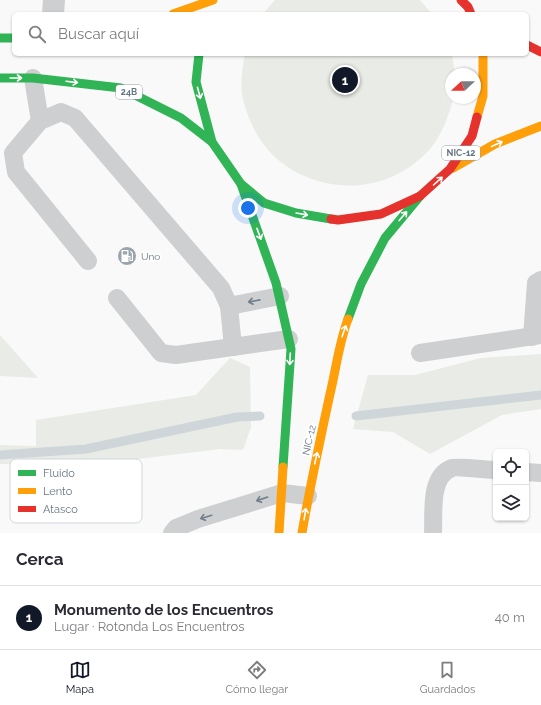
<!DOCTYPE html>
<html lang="es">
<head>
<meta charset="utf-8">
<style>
  :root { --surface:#fff; --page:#f2f2f3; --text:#2b2b33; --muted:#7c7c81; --line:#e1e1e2; --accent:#111827 }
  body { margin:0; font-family:Raleway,sans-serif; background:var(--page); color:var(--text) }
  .controls { position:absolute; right:12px; bottom:12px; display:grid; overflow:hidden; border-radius:6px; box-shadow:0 1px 3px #0004 }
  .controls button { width:36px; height:36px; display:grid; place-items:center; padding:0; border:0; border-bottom:1px solid var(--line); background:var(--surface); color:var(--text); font:20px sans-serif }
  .compass { position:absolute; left:445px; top:68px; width:36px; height:36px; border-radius:50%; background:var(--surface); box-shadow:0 1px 3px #0004; rotate:248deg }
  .you { position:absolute; left:248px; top:208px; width:14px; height:14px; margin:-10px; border:3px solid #fff; border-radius:50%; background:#1a73e8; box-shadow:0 0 0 6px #1a73e833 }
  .badge { display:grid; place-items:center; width:26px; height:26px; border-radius:50%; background:var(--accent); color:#fff; font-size:13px; font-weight:700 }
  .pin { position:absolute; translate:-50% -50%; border:2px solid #fff; box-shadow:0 1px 4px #0006 }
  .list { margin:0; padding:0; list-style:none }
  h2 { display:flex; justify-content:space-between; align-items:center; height:52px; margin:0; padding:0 16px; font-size:17px }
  h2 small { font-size:13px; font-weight:400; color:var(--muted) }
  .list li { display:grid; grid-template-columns:26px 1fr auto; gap:12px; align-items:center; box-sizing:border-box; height:64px; padding:0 16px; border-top:1px solid var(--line) }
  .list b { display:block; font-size:15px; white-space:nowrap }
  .list p { margin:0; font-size:13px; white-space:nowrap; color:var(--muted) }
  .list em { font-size:13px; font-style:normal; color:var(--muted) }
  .icon { flex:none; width:22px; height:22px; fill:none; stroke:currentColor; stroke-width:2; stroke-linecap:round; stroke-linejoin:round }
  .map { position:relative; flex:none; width:541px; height:533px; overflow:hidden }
  .search { position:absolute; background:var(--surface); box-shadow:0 1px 3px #0004; left:12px; right:12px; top:12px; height:44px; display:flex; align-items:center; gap:10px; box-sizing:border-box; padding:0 14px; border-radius:6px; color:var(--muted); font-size:15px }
  .sheet { height:116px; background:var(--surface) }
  nav { display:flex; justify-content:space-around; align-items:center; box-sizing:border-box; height:56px; border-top:1px solid var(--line); background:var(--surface); font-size:11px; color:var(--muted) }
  nav a { display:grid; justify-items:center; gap:2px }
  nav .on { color:var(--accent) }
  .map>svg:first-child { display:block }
  .green { fill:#e8ebe6 }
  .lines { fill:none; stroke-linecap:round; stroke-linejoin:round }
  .stream { stroke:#ced6d9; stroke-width:9 }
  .lane { stroke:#cecfd0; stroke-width:18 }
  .street { stroke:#cecfd0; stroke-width:22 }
  .fast { stroke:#30b455; stroke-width:9 }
  .slow { stroke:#ff9f0a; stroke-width:9 }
  .jam { stroke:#e5322d; stroke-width:9 }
  .oneway { stroke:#fff }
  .oneway2 { stroke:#707f8b }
  .labels { text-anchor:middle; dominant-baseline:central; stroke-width:4; stroke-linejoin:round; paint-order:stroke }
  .shield { fill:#fff; stroke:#939fa8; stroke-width:1 }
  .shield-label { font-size:9px; font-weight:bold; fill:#657683 }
  .poi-label { font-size:10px; fill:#657683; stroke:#fff; text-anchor:start }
  .street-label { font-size:10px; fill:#657683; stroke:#fff }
  .key { fill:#fff; stroke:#d1d6da; stroke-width:1 }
  .key-label { font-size:11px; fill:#657683 }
</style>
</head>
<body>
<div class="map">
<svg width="541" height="533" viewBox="0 0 541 533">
  <rect width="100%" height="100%" fill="#f9f9f9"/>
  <g class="green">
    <polygon points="275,0 420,0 432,14 263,14"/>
    <path d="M245 54H452L455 74H451V98H454L453 100C448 117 442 135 430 149 394 189 340 196 294 171 284 165 272 156 265 146 254 132 247 116 243 99 240 85 242 68 245 54Z"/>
    <polygon points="0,335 38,378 0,376"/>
    <polygon points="541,354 541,409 502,415 430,454 393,432 353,429 368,375 415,375 481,358"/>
    <polygon points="230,358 250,367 251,427 243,450 220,449 89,465 0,464 0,445 36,446 36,420 196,395"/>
  </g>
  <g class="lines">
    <g class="stream">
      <polyline points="356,416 541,395"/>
      <polyline points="0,455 86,449 237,417 260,416"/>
    </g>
    <g class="lane">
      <polyline points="33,78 40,121"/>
      <polyline points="88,261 16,172 13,153 40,121 61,112 75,118 221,288 229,306 233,347"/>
      <polyline points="117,298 161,353 176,355 289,339"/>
      <polyline points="229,306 280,296"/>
      <polyline points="532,337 536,283 541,280"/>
      <polyline points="420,353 541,335"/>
      <polyline points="526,472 541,473"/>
      <polyline points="172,533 176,528 198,519 282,493 308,496"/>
      <path d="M433 533C434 513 429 476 452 468 457 466 488 470 496 470"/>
    </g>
    <polyline class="street" points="53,14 54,0"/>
    <g class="fast">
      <polyline points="0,38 14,38"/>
      <polyline points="199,54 196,82 212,142 241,184 264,203 296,213 331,219"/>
      <polyline points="0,78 33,78 121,88 181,118 212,142"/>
      <polyline points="241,184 276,283 291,349 283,467"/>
      <polyline points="348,319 361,284 385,238 420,196"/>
    </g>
    <g class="slow">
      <polyline points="173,14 213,0"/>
      <polyline points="477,117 483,96 483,54"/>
      <polyline points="453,168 495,144 541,126"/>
      <polyline points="279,533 283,467"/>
      <path d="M302 533C310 486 320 440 330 394 336 369 339 343 348 319"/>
    </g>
    <g class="jam">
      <polyline points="461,0 468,7 471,14"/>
      <polyline points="527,45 541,52"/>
      <polyline points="331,219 338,220 381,214 420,196 450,169 472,136 477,117"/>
    </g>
  </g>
  <defs><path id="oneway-shaft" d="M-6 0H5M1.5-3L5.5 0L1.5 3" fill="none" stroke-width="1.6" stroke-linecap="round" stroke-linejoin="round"/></defs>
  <g class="oneway">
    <use href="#oneway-shaft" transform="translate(16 78)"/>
    <use href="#oneway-shaft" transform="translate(72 82) rotate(7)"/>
    <use href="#oneway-shaft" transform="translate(199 93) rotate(75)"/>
    <use href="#oneway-shaft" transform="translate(497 144) rotate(-24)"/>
    <use href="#oneway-shaft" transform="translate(438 181) rotate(-42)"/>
    <use href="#oneway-shaft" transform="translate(302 214) rotate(10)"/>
    <use href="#oneway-shaft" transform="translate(403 216) rotate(-50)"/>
    <use href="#oneway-shaft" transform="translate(259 234) rotate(70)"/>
    <use href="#oneway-shaft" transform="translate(344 331) rotate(-71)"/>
    <use href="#oneway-shaft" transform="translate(290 359) rotate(93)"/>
    <use href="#oneway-shaft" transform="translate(316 458) rotate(-77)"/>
    <use href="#oneway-shaft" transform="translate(305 514) rotate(-81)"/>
  </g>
  <g class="oneway2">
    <use href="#oneway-shaft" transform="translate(254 301) rotate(169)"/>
    <use href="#oneway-shaft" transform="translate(262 499) rotate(161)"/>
    <use href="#oneway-shaft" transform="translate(206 517) rotate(163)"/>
  </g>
  <defs>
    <symbol id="fuel-disc" viewBox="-11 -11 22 22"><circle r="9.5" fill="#99a4ac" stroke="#fff"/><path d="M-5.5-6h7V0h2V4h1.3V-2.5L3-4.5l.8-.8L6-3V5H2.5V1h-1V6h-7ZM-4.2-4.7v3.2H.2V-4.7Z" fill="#fff"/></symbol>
  </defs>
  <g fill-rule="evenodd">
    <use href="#fuel-disc" x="116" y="245" width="22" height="22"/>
  </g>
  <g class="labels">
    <g class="shield">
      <rect x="116" y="85" width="26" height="14" rx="3"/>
      <rect x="442" y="146" width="38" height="14" rx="3"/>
    </g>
    <g class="shield-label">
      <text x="129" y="92">24B</text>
      <text x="461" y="153">NIC-12</text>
    </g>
    <g class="poi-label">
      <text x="141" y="256">Uno</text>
    </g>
    <g class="street-label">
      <text transform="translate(309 440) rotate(-77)">NIC-12</text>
    </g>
  </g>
  <rect x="10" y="459" width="132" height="64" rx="6" class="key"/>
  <rect x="18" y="470" width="18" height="6" fill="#30b455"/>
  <rect x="18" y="488" width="18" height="6" fill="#ff9f0a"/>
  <rect x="18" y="506" width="18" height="6" fill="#e5322d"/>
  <g class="key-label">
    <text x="43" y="477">Fluido</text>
    <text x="43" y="495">Lento</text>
    <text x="43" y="513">Atasco</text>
  </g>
</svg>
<div class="controls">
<button><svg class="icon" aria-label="locate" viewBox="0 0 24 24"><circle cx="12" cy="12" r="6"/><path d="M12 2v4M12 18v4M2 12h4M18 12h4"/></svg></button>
<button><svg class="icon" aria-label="layers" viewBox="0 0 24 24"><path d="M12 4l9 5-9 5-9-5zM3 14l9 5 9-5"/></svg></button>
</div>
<svg class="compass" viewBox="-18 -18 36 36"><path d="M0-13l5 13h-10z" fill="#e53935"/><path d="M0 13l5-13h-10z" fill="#7c7c81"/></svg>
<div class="you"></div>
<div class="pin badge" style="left:345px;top:80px">1</div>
<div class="search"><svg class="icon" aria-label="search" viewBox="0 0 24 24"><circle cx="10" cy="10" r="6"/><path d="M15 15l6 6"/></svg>Buscar aquí</div>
</div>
<section class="sheet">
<h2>Cerca<small></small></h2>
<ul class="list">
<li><span class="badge">1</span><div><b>Monumento de los Encuentros</b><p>Lugar · Rotonda Los Encuentros</p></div><em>40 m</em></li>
</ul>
</section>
<nav>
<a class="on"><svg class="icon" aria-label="map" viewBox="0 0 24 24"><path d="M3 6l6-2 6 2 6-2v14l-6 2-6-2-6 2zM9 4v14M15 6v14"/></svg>Mapa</a>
<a><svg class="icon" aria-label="directions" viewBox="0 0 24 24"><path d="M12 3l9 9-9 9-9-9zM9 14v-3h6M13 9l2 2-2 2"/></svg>Cómo llegar</a>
<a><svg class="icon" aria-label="saved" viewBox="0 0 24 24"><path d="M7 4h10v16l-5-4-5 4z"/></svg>Guardados</a>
</nav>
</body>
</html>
